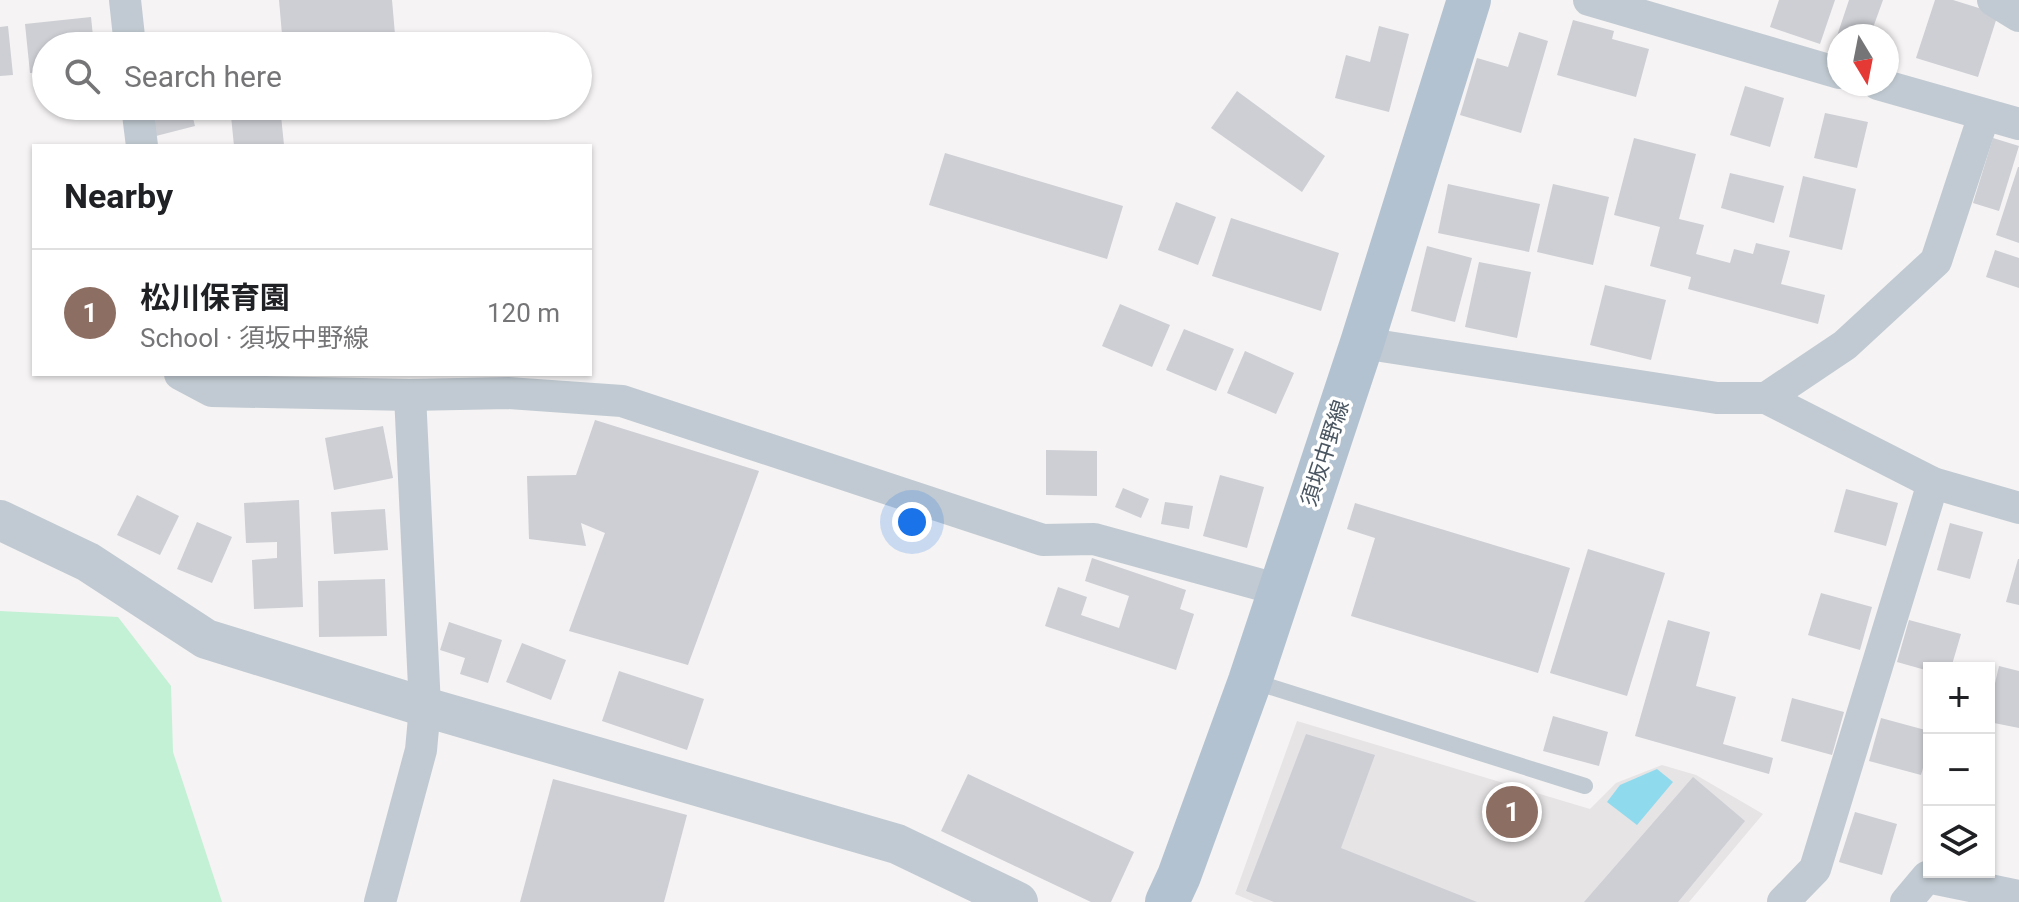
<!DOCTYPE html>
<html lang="en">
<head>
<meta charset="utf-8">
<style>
  :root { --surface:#fff; --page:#f2f2f2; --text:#202124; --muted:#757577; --line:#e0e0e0; --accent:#2563eb }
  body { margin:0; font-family:Roboto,"Noto Sans JP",sans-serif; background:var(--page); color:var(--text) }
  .controls { position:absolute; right:24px; bottom:24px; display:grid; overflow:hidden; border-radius:0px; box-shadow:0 2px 6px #0004 }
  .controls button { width:72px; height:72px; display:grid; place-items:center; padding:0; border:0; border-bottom:2px solid var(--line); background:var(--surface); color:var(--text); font:40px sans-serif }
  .compass { position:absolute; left:1827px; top:24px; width:72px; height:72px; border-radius:50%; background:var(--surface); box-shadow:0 2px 6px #0004; rotate:170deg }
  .you { position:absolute; left:912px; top:522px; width:28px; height:28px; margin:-20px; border:6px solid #fff; border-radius:50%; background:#1a73e8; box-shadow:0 0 0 12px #1a73e833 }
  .badge { display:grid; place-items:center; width:52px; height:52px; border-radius:50%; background:var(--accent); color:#fff; font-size:26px; font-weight:700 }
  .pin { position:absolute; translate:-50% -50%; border:4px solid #fff; box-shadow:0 2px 8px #0006 }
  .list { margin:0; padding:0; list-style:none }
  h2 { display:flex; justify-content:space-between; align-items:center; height:104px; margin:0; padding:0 32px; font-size:34px }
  h2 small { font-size:26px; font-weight:400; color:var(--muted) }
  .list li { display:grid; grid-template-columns:52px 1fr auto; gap:24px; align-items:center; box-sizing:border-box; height:128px; padding:0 32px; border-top:2px solid var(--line) }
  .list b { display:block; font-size:30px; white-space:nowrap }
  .list p { margin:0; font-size:26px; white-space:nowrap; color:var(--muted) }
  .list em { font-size:26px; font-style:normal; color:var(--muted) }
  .icon { flex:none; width:44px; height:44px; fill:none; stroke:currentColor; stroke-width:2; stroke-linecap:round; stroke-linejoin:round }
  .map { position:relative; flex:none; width:2019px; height:902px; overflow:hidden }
  .search { position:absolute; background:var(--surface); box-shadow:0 2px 6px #0004; left:32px; top:32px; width:560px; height:88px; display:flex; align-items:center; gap:20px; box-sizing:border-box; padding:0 28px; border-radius:44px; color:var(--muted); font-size:30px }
  .panel { position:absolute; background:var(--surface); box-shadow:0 2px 6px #0004; left:32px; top:144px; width:560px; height:232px; border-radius:0px }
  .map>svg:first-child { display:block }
  .education { fill:#e6e4e5 }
  .green { fill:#c3f1d5 }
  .water { fill:#90daee }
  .building { fill:#cdcfd5 }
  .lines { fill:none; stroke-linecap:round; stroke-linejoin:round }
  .service { stroke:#c1cad2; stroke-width:16 }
  .minor { stroke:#c1cad2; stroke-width:32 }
  .tertiary { stroke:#c1cad2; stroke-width:40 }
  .primary { stroke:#b3c2d1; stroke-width:44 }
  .labels { text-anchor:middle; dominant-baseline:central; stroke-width:7; stroke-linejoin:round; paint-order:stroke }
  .street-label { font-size:22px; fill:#4a5661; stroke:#fff }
</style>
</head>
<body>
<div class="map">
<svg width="2019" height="902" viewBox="0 0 2019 902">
  <rect width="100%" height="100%" fill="#f5f3f3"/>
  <polygon class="education" points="1297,721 1590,809 1616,783 1662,765 1696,775 1763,814 1689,902 1254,902 1235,894"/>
  <polygon class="green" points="0,611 118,617 171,686 173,752 222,902 0,902"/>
  <polygon class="water" points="1657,769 1673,782 1637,825 1607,802 1620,785"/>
  <g class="building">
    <polygon points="279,0 392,0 396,46 283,46"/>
    <polygon points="1779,0 1835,0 1820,44 1770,27"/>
    <polygon points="1849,0 1883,0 1870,36 1837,36"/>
    <polygon points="1935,0 1953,0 1998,14 1978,77 1916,58"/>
    <polygon points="91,17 94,46 46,46 46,72 30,73 25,24"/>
    <polygon points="1573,20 1614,31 1612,39 1649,49 1636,97 1557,75"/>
    <polygon points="8,26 13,75 0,76 0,27"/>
    <polygon points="1379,26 1409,34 1389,112 1335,98 1346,55 1370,62"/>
    <polygon points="1519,32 1548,41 1521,133 1460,115 1477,58 1508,67"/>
    <polygon points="216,37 218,46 185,46 185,45"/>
    <polygon points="1745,86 1784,98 1770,147 1730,135"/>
    <polygon points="1237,91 1325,156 1302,192 1211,128"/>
    <polygon points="149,106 190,106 195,126 156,136"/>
    <polygon points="230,106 280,106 284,145 234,146"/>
    <polygon points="1825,113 1868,122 1857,168 1814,158"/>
    <polygon points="1634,138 1696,154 1679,219 1704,225 1696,254 1730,263 1734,249 1753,254 1756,243 1790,251 1781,284 1825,295 1818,324 1688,289 1691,277 1650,266 1660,227 1614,215"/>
    <polygon points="1993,138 2019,146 1999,211 1973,203"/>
    <polygon points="945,153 1123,206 1107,259 929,205"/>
    <polygon points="2018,167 2019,167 2019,243 1996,235"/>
    <polygon points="1730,173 1784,186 1774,223 1721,208"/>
    <polygon points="1803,176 1856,189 1842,250 1789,237"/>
    <polygon points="1448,184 1540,204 1529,252 1438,233"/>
    <polygon points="1553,184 1609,197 1593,265 1537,252"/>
    <polygon points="1176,202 1216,217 1198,265 1158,250"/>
    <polygon points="1231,218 1339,253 1321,311 1212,276"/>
    <polygon points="1427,246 1472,258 1455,322 1411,311"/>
    <polygon points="1995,250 2019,258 2019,288 1986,277"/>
    <polygon points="1479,262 1531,272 1517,338 1465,327"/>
    <polygon points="1605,285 1666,300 1651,360 1590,345"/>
    <polygon points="1120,304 1170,325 1152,367 1102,346"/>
    <polygon points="1184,329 1234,349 1216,391 1166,370"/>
    <polygon points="1245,351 1294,373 1276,414 1227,393"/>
    <polygon points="595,420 759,471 688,665 569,631 605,533 581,523 586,546 529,539 527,476 576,475"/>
    <polygon points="383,426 393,478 334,490 325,438"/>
    <polygon points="1046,450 1097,451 1097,496 1046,495"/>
    <polygon points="1220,475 1264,487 1247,548 1203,536"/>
    <polygon points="1123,488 1149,499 1141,518 1115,507"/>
    <polygon points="1846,489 1898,503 1886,546 1834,532"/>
    <polygon points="137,495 179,516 160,555 117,535"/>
    <polygon points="299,500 303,607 254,609 252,560 277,558 277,542 246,543 244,503"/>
    <polygon points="1165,502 1193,506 1189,529 1161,524"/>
    <polygon points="1355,503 1570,568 1538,673 1351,616 1375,538 1347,529"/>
    <polygon points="385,509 388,550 334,554 331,512"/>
    <polygon points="197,522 232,537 212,583 177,569"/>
    <polygon points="1950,523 1983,532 1970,579 1937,570"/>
    <polygon points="1588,549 1665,573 1627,696 1550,673"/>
    <polygon points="1092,558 1186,590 1180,609 1194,614 1176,670 1045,626 1058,587 1087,597 1081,615 1119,628 1129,596 1085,581"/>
    <polygon points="2018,559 2019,559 2019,605 2006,602"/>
    <polygon points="385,579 387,636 319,637 318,581"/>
    <polygon points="1821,593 1872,607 1860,650 1808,635"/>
    <polygon points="1668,620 1710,632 1696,686 1736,697 1723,744 1773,758 1769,774 1635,736"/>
    <polygon points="1909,620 1961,634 1951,668 1929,668 1929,671 1897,662"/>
    <polygon points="449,622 502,640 488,683 460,674 465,658 440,650"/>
    <polygon points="522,643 566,660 551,700 506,682"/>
    <polygon points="1999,666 2019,671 2019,728 1989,722 1989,709"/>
    <polygon points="619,671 704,699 687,750 602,721"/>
    <polygon points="1792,698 1844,712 1832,755 1781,741"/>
    <polygon points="1553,716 1608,732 1599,766 1543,751"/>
    <polygon points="1881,718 1929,731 1929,747 1921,775 1869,761"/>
    <polygon points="1306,734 1375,755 1341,848 1477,902 1274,902 1246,891"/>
    <polygon points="968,774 1134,852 1111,902 1091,902 941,831"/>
    <polygon points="1693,777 1745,821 1678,902 1584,902"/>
    <polygon points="553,779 687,815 664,902 520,902"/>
    <polygon points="1855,812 1897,824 1882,875 1839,862"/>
  </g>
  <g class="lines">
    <polyline class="service" points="1252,681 1585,786"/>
    <g class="minor">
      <polyline points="125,0 130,46"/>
      <polyline points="1589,0 1839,73"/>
      <polyline points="1993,0 2019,16"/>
      <polyline points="1878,84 2019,124"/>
      <polyline points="137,106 142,146"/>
      <polyline points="1362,343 1717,398 1766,398 1845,345 1936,261 1984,115"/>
      <polyline points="180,374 212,391 410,395 508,393 622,401 1043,540 1094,539 1280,590"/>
      <polyline points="1766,398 1933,483 2019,508"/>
      <polyline points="380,902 421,750 425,707 410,395"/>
      <polyline points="1783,902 1815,869 1933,483"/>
      <polyline points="1906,902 1927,877 2019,896"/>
    </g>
    <polyline class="tertiary" points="0,520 88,562 206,639 425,707 897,844 1018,902"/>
    <polyline class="primary" points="1167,902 1179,876 1250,681 1362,343 1469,0"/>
  </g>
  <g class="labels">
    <g class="street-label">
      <text transform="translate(1325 453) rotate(-72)">須坂中野線</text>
    </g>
  </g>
</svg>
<div class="controls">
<button>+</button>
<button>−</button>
<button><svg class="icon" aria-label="layers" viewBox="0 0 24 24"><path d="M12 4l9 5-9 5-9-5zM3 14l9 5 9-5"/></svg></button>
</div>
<svg class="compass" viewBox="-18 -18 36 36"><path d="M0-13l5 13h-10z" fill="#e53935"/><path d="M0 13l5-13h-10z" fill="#757577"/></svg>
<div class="you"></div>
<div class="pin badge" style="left:1512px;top:812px;background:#8d6e63">1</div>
<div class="search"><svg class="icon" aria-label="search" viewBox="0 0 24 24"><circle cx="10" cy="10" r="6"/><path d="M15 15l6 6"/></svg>Search here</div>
<section class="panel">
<h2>Nearby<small></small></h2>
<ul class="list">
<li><span class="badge" style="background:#8d6e63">1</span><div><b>松川保育園</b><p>School · 須坂中野線</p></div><em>120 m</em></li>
</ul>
</section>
</div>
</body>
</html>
